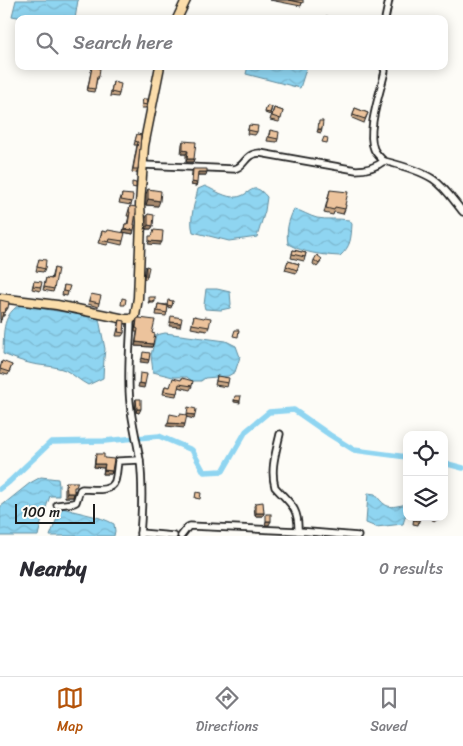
<!DOCTYPE html>
<html lang="en">
<head>
<meta charset="utf-8">
<style>
  :root { --surface:#fff; --page:#f2f2f3; --text:#2b2b33; --muted:#7c7c81; --line:#e1e1e2; --accent:#b45309 }
  body { margin:0; font-family:Sriracha,sans-serif; background:var(--page); color:var(--text) }
  .controls { position:absolute; right:15px; bottom:15px; display:grid; overflow:hidden; border-radius:10px; box-shadow:0 2px 12px #0003 }
  .controls button { width:45px; height:45px; display:grid; place-items:center; padding:0; border:0; border-bottom:1px solid var(--line); background:var(--surface); color:var(--text); font:25px sans-serif }
  .scale { position:absolute; left:15px; bottom:12px; width:80px; box-sizing:border-box; padding-left:5px; border:2px solid #1c1c1c; border-top:0; font-size:14px; line-height:18px; white-space:nowrap; color:#1c1c1c; -webkit-text-stroke:4px #fdfcf7; paint-order:stroke }
  .list { margin:0; padding:0; list-style:none }
  h2 { display:flex; justify-content:space-between; align-items:center; height:65px; margin:0; padding:0 20px; font-size:21px }
  h2 small { font-size:16px; font-weight:400; color:var(--muted) }
  .icon { flex:none; width:28px; height:28px; fill:none; stroke:currentColor; stroke-width:2; stroke-linecap:round; stroke-linejoin:round }
  .map { position:relative; flex:none; width:463px; height:536px; overflow:hidden }
  .search { position:absolute; background:var(--surface); box-shadow:0 2px 12px #0003; left:15px; right:15px; top:15px; height:55px; display:flex; align-items:center; gap:12px; box-sizing:border-box; padding:0 18px; border-radius:10px; color:var(--muted); font-size:19px }
  .sheet { height:140px; background:var(--surface) }
  nav { display:flex; justify-content:space-around; align-items:center; box-sizing:border-box; height:70px; border-top:1px solid var(--line); background:var(--surface); font-size:14px; color:var(--muted) }
  nav a { display:grid; justify-items:center; gap:2px }
  nav .on { color:var(--accent) }
  .map>svg:first-child { display:block }
  .water { fill:url(#water-waves); stroke:#618b9c }
  .lines { fill:none; stroke-linecap:round; stroke-linejoin:round }
  .canal { stroke:#8fd5f1; stroke-width:5.5 }
  .minor-casing { stroke:#1c1c1c; stroke-width:9 }
  .major-casing { stroke:#1c1c1c; stroke-width:11 }
  .minor { stroke:#fdfcf7; stroke-width:5.5 }
  .major { stroke:#fbddab; stroke-width:8 }
  .wall { fill:#cba886; stroke:#1c1c1c }
  .shaded-wall { fill:#a5886d; stroke:#1c1c1c }
  .building { fill:#ecc39c; stroke:#1c1c1c }
</style>
</head>
<body>
<div class="map">
<svg width="463" height="536" viewBox="0 0 463 536">
  <defs>
    <pattern id="water-waves" width="16" height="10" patternUnits="userSpaceOnUse" patternTransform="scale(1.25)"><rect width="16" height="10" fill="#8fd5f1"/><path d="M0 5q4-4 8 0t8 0" fill="none" stroke="#7bb6ce"/></pattern>
  </defs>
  <rect width="100%" height="100%" fill="#fdfcf7"/>
  <filter id="ink" filterUnits="userSpaceOnUse"><feTurbulence type="fractalNoise" baseFrequency=".02" numOctaves="2"/><feDisplacementMap in="SourceGraphic" scale="10" xChannelSelector="R" yChannelSelector="G"/><feConvolveMatrix kernelMatrix="1 2 1 2 8 2 1 2 1" color-interpolation-filters="sRGB"/></filter>
  <g filter="url(#ink)">
    <g class="water">
      <polygon points="16,0 78,0 75,19 29,19 12,16"/>
      <polygon points="248,66 307,66 300,88 246,74"/>
      <path d="M205 186C214 190 226 198 236 197 251 196 252 179 267 197L265 211 257 237 229 241 193 232C189 219 195 202 198 189Z"/>
      <path d="M294 209C302 211 309 216 317 218 327 220 338 218 349 220L352 224C351 239 351 246 340 256 321 255 304 253 288 244 286 230 288 222 294 209Z"/>
      <polygon points="206,289 217,289 230,292 231,304 230,308 221,310 205,309 204,305"/>
      <path d="M19 305 96 317 99 319 105 349 104 358 103 378 88 385C80 381 73 374 65 370 54 366 44 366 33 364 23 362 13 358 3 354 4 334 1 317 19 305Z"/>
      <polygon points="165,333 226,341 236,346 240,357 235,372 228,376 205,378 201,381 192,381 187,377 173,377 153,372 151,355 156,335"/>
      <polygon points="41,477 58,479 59,485 59,496 50,496 42,519 38,536 0,536 0,507 30,483"/>
      <path d="M368 493 375 494C387 509 388 508 407 504V511L403 524 376 527 366 523Z"/>
      <path d="M63 508C80 514 98 515 114 524L115 531 114 536H50L59 513Z"/>
    </g>
    <g class="lines">
      <g class="canal">
        <polyline points="444,463 463,468"/>
        <polyline points="0,489 9,482 51,442 104,441 159,436 192,450 204,472 223,471 246,431 269,412 294,410 330,435 354,450 407,457"/>
      </g>
      <defs>
        <g id="minor">
          <polyline points="385,19 389,0"/>
          <path d="M383 66 385 71C381 90 366 131 374 149 376 154 380 157 384 161"/>
          <path d="M143 165 234 169C247 166 243 154 260 153L356 170C367 170 375 168 384 161 400 165 419 170 433 179 445 187 454 201 463 212"/>
          <path d="M131 319C130 347 127 375 130 403 132 422 137 441 140 460 143 485 142 511 140 536"/>
          <path d="M280 434C276 452 270 469 275 487 289 503 299 507 298 531"/>
          <path d="M57 505 74 503 76 502 80 490 82 489C92 489 111 493 115 481 117 474 117 467 118 461L140 460"/>
          <polyline points="140,533 174,536"/>
          <polyline points="181,536 188,527 190,526 298,531 358,536"/>
        </g>
        <g id="major">
          <polyline points="177,19 186,0"/>
          <polyline points="0,298 57,305 125,319 131,319 135,316 138,298 141,222 140,205 144,146 160,66"/>
        </g>
      </defs>
      <use href="#minor" class="minor-casing"/>
      <use href="#major" class="major-casing"/>
      <use href="#minor" class="minor"/>
      <use href="#major" class="major"/>
    </g>
    <g class="wall">
      <polygon points="270,0 303,0 301,6"/>
      <polygon points="92,67 99,76 98,79 97,79 94,92 87,91"/>
      <polygon points="113,82 119,94 118,97 110,96"/>
      <polygon points="143,99 147,105 146,108 141,108"/>
      <polygon points="267,106 272,107 270,115 265,113"/>
      <polygon points="274,108 283,111 279,122 270,120"/>
      <polygon points="355,108 368,113 364,123 352,118"/>
      <polygon points="249,125 257,132 255,135 247,134"/>
      <polygon points="270,130 278,139 277,142 267,141"/>
      <polygon points="137,134 141,135 138,169 136,173 132,172 137,145 134,145"/>
      <polygon points="183,141 194,159 193,162 186,162 186,154 181,154 182,144"/>
      <polygon points="193,169 206,175 197,175 196,186 191,185 192,172"/>
      <polygon points="148,189 158,206 146,205 146,194"/>
      <polygon points="330,190 345,205 345,209 343,214 334,212 333,215 324,213"/>
      <polygon points="122,194 132,202 131,205 119,203"/>
      <polygon points="130,206 134,225 133,234 123,232 125,224 127,224 129,216 127,216"/>
      <polygon points="148,214 153,226 151,229 146,229 146,218"/>
      <polygon points="102,231 123,241 122,245 109,242 107,245 98,243"/>
      <polygon points="293,250 306,253 304,261 291,258"/>
      <polygon points="39,259 45,269 43,272 36,271"/>
      <polygon points="314,260 321,262 317,267 313,264"/>
      <polygon points="288,261 299,264 296,273 285,270"/>
      <polygon points="146,266 147,276 146,279 144,279 145,270"/>
      <polygon points="54,268 54,289 53,292 43,290 46,278 51,279"/>
      <polygon points="34,281 41,287 40,291 32,289"/>
      <polygon points="64,285 68,292 67,296 62,295"/>
      <polygon points="91,294 99,303 98,307 88,304"/>
      <polygon points="0,300 8,308 6,311 5,311 4,316 2,316 0,323"/>
      <polygon points="173,301 171,308 168,307 166,316 156,315 158,304 167,305"/>
      <polygon points="194,316 209,327 207,331 191,328"/>
      <polygon points="137,319 152,333 153,344 152,347 135,346 137,332 135,332 136,323"/>
      <polygon points="120,320 124,333 122,336 116,336"/>
      <polygon points="12,365 8,375 0,373 0,366"/>
      <polygon points="217,376 228,383 227,387 215,385"/>
      <polygon points="181,380 192,386 190,390 178,387 176,396 163,394 165,386 170,387"/>
      <polygon points="136,399 139,413 136,412 135,402"/>
      <polygon points="96,454 104,458 112,471 111,474 103,474 104,468 94,467 95,458"/>
      <polygon points="66,482 75,491 74,491 73,497 65,497 65,486"/>
      <polygon points="256,503 264,513 263,516 255,516 254,506"/>
      <polygon points="414,517 420,517 418,525 413,524"/>
    </g>
    <g class="shaded-wall">
      <polygon points="318,129 322,129 321,133 317,132"/>
      <polygon points="183,150 188,151 186,154 181,154"/>
      <polygon points="187,159 194,159 193,162 186,162"/>
      <polygon points="198,172 207,172 206,175 196,175"/>
      <polygon points="192,182 197,183 196,186 191,185"/>
      <polygon points="148,199 160,201 158,206 146,205"/>
      <polygon points="148,225 153,226 151,229 146,229"/>
      <polygon points="124,229 134,230 133,234 123,232"/>
      <polygon points="149,241 162,242 160,245 148,244"/>
      <polygon points="149,301 155,301 154,303 148,303"/>
      <polygon points="170,322 181,323 180,327 169,326"/>
      <polygon points="136,342 153,344 152,347 135,346"/>
      <polygon points="142,358 149,360 148,363 140,362"/>
      <polygon points="139,383 145,384 144,388 138,387"/>
      <polygon points="234,400 240,401 240,403 234,402"/>
      <polygon points="137,409 141,409 139,413 136,412"/>
      <polygon points="187,414 195,415 194,419 186,417"/>
      <polygon points="168,423 185,424 184,428 166,426"/>
      <polygon points="95,464 105,464 104,468 94,467"/>
      <polygon points="104,470 112,471 111,474 103,474"/>
      <polygon points="67,493 74,493 73,497 65,497"/>
      <polygon points="256,513 264,513 263,516 255,516"/>
      <polygon points="266,521 271,521 269,525 265,525"/>
    </g>
    <g class="building">
      <polygon points="289,0 303,0 303,3"/>
      <polygon points="326,16 341,19 326,19"/>
      <polygon points="92,67 100,68 99,76 97,76 95,89 88,88"/>
      <polygon points="113,82 121,84 119,94 111,92"/>
      <polygon points="143,99 148,99 147,105 142,104"/>
      <polygon points="267,106 272,107 270,113 265,112"/>
      <polygon points="274,108 283,111 281,119 272,116"/>
      <polygon points="355,108 368,113 365,119 353,115"/>
      <polygon points="319,121 323,121 322,129 318,129"/>
      <polygon points="249,125 258,126 257,132 248,130"/>
      <polygon points="270,130 279,132 278,139 269,137"/>
      <polygon points="137,134 141,135 138,169 133,169 138,142 135,141"/>
      <polygon points="324,137 328,138 327,143 322,142"/>
      <polygon points="183,141 196,142 194,159 187,159 188,151 183,150"/>
      <polygon points="193,169 207,169 207,172 198,172 197,183 192,182"/>
      <polygon points="132,182 136,183 136,188 132,187"/>
      <polygon points="148,189 161,191 160,201 148,199"/>
      <polygon points="330,190 348,192 345,205 346,205 345,209 335,207 334,210 326,208"/>
      <polygon points="122,194 133,195 132,202 121,200"/>
      <polygon points="130,206 136,207 136,212 134,225 135,225 134,230 124,229 125,224 128,224 130,212 129,212"/>
      <polygon points="148,214 154,215 153,226 148,225"/>
      <polygon points="108,230 125,233 123,241 110,239 109,242 100,240 102,231 107,232"/>
      <polygon points="154,230 163,231 162,242 149,241 149,236 152,236"/>
      <polygon points="293,250 306,253 305,257 292,254"/>
      <polygon points="317,255 322,259 319,264 314,260"/>
      <polygon points="39,259 46,260 45,269 37,267"/>
      <polygon points="288,261 299,264 297,270 286,266"/>
      <polygon points="146,266 149,267 147,276 146,276"/>
      <polygon points="54,268 58,269 54,289 44,287 46,278 52,279"/>
      <polygon points="34,281 42,282 41,287 33,286"/>
      <polygon points="64,285 70,286 68,292 63,291"/>
      <polygon points="91,294 101,296 99,303 90,301"/>
      <rect x="149" y="297" width="6" height="4"/>
      <polygon points="122,298 126,299 125,305 121,305"/>
      <polygon points="0,300 9,302 8,308 6,308 5,313 3,312 1,320 0,319"/>
      <polygon points="168,300 173,301 172,306 167,305"/>
      <polygon points="158,304 168,306 167,313 157,311"/>
      <polygon points="171,316 182,318 181,323 170,322"/>
      <polygon points="194,316 204,318 205,317 211,318 209,327 192,324"/>
      <polygon points="139,318 155,320 152,333 155,334 153,344 136,342 138,329 136,328 137,319"/>
      <polygon points="120,320 125,321 124,333 118,332"/>
      <polygon points="235,330 239,330 238,337 233,336"/>
      <polygon points="143,352 150,353 149,360 142,358"/>
      <polygon points="2,361 12,365 9,372 0,369"/>
      <polygon points="140,373 147,374 145,384 139,383"/>
      <polygon points="217,376 229,378 228,383 216,381"/>
      <polygon points="173,378 181,380 182,378 193,381 192,386 179,384 177,393 164,391 165,386 170,387"/>
      <polygon points="235,396 241,396 240,401 234,400"/>
      <polygon points="136,399 141,399 141,409 137,409"/>
      <polygon points="188,407 196,409 195,415 187,414"/>
      <polygon points="170,414 180,416 180,414 187,415 185,424 168,423"/>
      <polygon points="96,454 104,454 104,458 114,459 112,471 104,470 105,464 95,464"/>
      <polygon points="66,482 78,482 76,487 74,487 74,493 67,493"/>
      <polygon points="196,492 201,493 200,499 195,498"/>
      <polygon points="263,502 264,513 256,513 256,503"/>
      <rect x="266" y="514" width="5" height="7"/>
      <polygon points="414,517 420,517 419,521 414,520"/>
      <polygon points="433,517 437,517 436,521 432,520"/>
    </g>
  </g>
</svg>
<div class="controls">
<button><svg class="icon" aria-label="locate" viewBox="0 0 24 24"><circle cx="12" cy="12" r="6"/><path d="M12 2v4M12 18v4M2 12h4M18 12h4"/></svg></button>
<button><svg class="icon" aria-label="layers" viewBox="0 0 24 24"><path d="M12 4l9 5-9 5-9-5zM3 14l9 5 9-5"/></svg></button>
</div>
<div class="scale">100 m</div>
<div class="search"><svg class="icon" aria-label="search" viewBox="0 0 24 24"><circle cx="10" cy="10" r="6"/><path d="M15 15l6 6"/></svg>Search here</div>
</div>
<section class="sheet">
<h2>Nearby<small>0 results</small></h2>
<ul class="list">
</ul>
</section>
<nav>
<a class="on"><svg class="icon" aria-label="map" viewBox="0 0 24 24"><path d="M3 6l6-2 6 2 6-2v14l-6 2-6-2-6 2zM9 4v14M15 6v14"/></svg>Map</a>
<a><svg class="icon" aria-label="directions" viewBox="0 0 24 24"><path d="M12 3l9 9-9 9-9-9zM9 14v-3h6M13 9l2 2-2 2"/></svg>Directions</a>
<a><svg class="icon" aria-label="saved" viewBox="0 0 24 24"><path d="M7 4h10v16l-5-4-5 4z"/></svg>Saved</a>
</nav>
</body>
</html>
